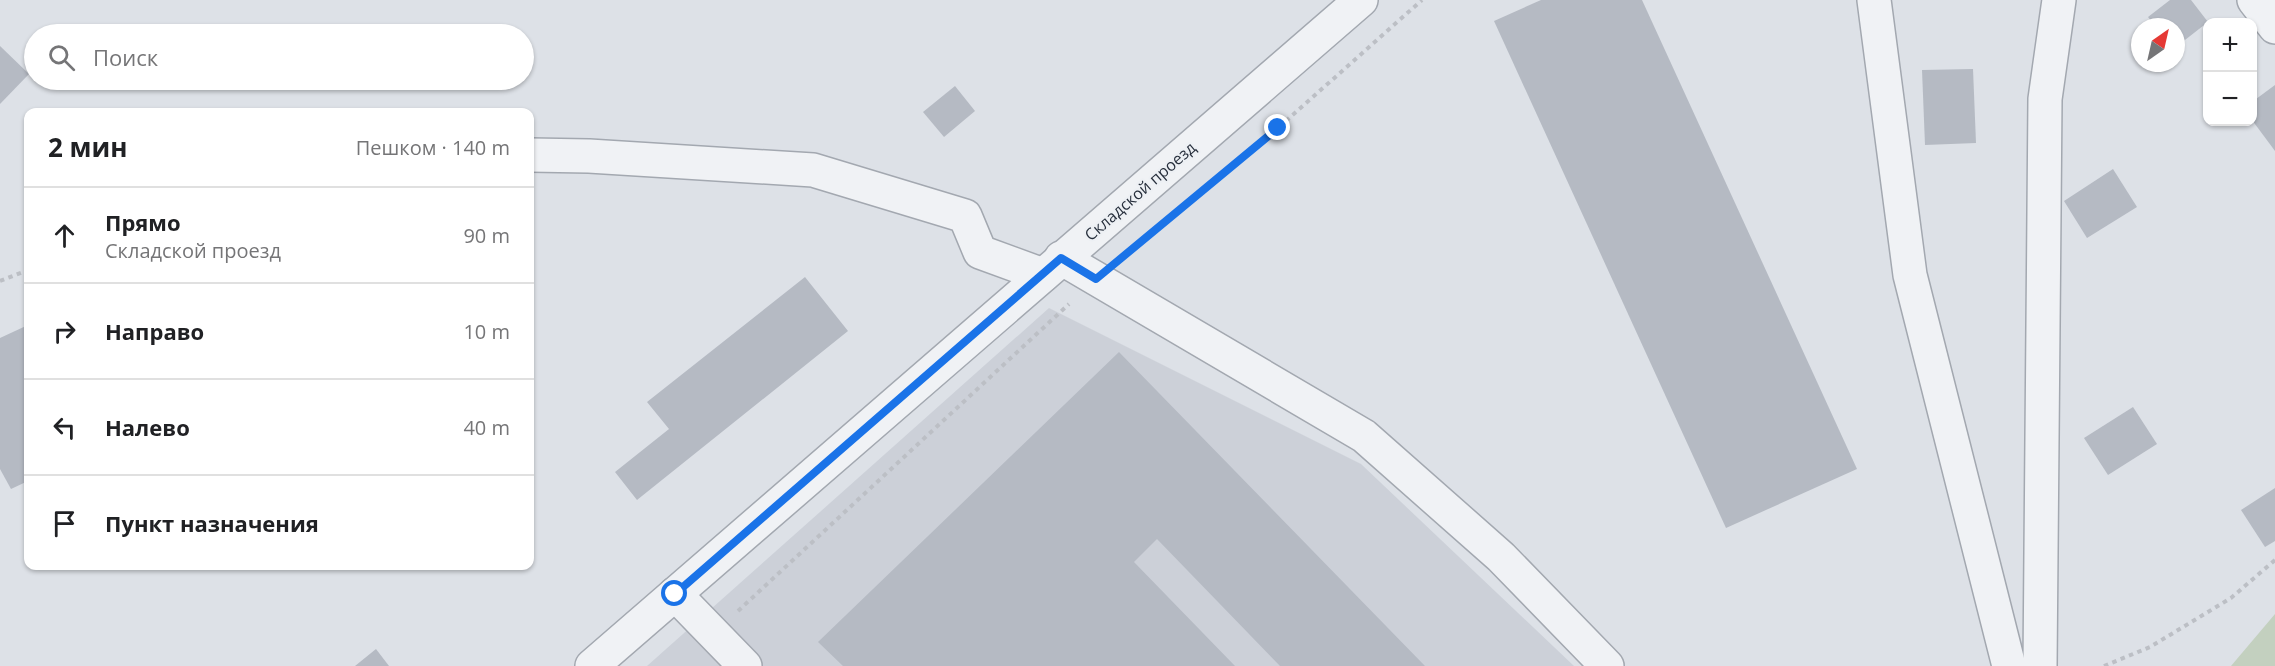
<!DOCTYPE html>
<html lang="ru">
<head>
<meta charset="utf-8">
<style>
  :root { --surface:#fff; --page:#f2f2f2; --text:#202124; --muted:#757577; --line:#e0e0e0 }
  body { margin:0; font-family:"Open Sans",sans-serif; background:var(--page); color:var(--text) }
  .controls { position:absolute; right:18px; top:18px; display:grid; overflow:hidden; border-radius:12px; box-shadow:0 2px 4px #0004 }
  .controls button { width:54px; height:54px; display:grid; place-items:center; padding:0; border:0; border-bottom:2px solid var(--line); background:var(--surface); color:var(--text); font:30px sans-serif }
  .compass { position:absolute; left:2131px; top:18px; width:54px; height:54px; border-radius:50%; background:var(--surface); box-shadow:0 2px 4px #0004; rotate:34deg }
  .stop { position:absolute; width:18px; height:18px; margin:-14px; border:4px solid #1a73e8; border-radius:50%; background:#fff }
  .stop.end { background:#1a73e8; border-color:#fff; box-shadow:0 2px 6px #0008 }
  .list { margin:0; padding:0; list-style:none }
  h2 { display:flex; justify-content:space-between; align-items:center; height:78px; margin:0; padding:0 24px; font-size:26px }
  h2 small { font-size:20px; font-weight:400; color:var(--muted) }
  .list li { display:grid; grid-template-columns:39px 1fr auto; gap:18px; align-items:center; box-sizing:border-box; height:96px; padding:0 24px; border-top:2px solid var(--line) }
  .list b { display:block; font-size:22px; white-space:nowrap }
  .list p { margin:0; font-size:20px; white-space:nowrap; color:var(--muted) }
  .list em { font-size:20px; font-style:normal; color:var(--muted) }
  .icon { flex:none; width:33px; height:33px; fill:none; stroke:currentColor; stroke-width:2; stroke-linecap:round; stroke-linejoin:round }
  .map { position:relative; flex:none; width:2275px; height:666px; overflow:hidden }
  .search { position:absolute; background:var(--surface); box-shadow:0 2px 4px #0004; left:24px; top:24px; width:510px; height:66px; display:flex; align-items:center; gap:15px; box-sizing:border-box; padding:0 21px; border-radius:33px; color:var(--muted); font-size:22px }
  .panel { position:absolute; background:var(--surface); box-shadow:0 2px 4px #0004; left:24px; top:108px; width:510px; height:462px; border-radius:12px }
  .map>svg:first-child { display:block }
  .built { fill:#ccd0d8 }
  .green { fill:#c3d0bf }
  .building { fill:#b5bac3 }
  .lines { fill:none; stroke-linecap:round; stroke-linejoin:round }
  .minor-casing { stroke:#a3a8b0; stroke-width:36 }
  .path { stroke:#bcbfc5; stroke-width:4; stroke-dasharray:4.5 4.5; stroke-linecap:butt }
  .minor { stroke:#f0f2f5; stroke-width:33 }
  .route { stroke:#1a73e8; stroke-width:8 }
  .labels { text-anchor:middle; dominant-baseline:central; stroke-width:4.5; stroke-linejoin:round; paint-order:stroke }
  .street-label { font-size:16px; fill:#272f3c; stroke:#edf0f4 }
</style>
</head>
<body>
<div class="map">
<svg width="2275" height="666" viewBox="0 0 2275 666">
  <rect width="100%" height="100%" fill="#dde1e7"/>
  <polygon class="built" points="1049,308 1361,464 1574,666 647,666"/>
  <polygon class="green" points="2275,614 2275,666 2231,666"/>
  <g class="building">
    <polygon points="1541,0 1642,0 1857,469 1726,528 1494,21"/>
    <polygon points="2170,0 2191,0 2208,22 2176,47 2176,27 2156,27 2148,17"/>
    <polygon points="388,25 393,34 371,34"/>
    <polygon points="0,46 29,74 0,104"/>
    <polygon points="1973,69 1976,143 1925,145 1922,70"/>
    <polygon points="2275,85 2275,151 2252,120 2252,102"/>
    <polygon points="955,86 975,111 944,137 923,112"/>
    <polygon points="2113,169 2137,207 2087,238 2064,201"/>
    <polygon points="805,277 848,331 637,500 615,472 669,429 647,402"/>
    <polygon points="28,325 28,481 11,489 0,469 0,338"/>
    <polygon points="1119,352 1425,666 1280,666 1157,539 1134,562 1235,666 843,666 818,642"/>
    <polygon points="2133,407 2157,444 2108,475 2084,438"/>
    <polygon points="2275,488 2275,541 2265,547 2241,510"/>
    <polygon points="376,649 389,666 355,666"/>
  </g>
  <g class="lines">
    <defs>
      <g id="minor">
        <polyline points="1874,0 1910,275 2009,666"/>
        <polyline points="2254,0 2275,27"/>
        <polyline points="530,155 589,156 813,170 965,216 980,252 1043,275"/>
        <polyline points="1061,258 1364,436 1501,557 1607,666"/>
        <polyline points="675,594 745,666"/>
        <polyline points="592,666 1361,0"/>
        <polyline points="2040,666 2045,99 2059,0"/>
      </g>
    </defs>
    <use href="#minor" class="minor-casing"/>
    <g class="path">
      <polyline points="1134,248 1278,128 1422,0"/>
      <polyline points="0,281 28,270"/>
      <polyline points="738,611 1069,304"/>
      <polyline points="2104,666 2150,647 2231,598 2275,560"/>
    </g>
    <use href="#minor" class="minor"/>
  </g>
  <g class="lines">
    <polyline class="route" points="675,594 1061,258 1096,279 1278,128"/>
  </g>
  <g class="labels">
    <g class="street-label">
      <text transform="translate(1140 191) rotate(-41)">Складской проезд</text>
    </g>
  </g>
</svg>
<div class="controls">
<button>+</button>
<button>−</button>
</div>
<svg class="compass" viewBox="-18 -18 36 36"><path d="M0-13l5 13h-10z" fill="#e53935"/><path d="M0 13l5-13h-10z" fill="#757577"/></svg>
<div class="stop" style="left:675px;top:594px"></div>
<div class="stop end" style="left:1278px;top:128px"></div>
<div class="search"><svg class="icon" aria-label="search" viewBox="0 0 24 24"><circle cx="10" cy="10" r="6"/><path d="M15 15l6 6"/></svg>Поиск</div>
<section class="panel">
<h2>2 мин<small>Пешком · 140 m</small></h2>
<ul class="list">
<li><svg class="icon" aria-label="ahead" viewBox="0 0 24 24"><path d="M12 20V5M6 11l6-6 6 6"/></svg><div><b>Прямо</b><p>Складской проезд</p></div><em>90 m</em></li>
<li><svg class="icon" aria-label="right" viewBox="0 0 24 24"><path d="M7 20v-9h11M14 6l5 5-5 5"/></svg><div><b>Направо</b></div><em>10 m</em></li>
<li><svg class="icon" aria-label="left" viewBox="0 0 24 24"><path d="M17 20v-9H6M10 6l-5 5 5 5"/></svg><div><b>Налево</b></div><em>40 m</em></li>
<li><svg class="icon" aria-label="arrive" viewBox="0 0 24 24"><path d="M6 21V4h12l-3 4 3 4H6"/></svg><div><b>Пункт назначения</b></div></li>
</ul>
</section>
</div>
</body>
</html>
